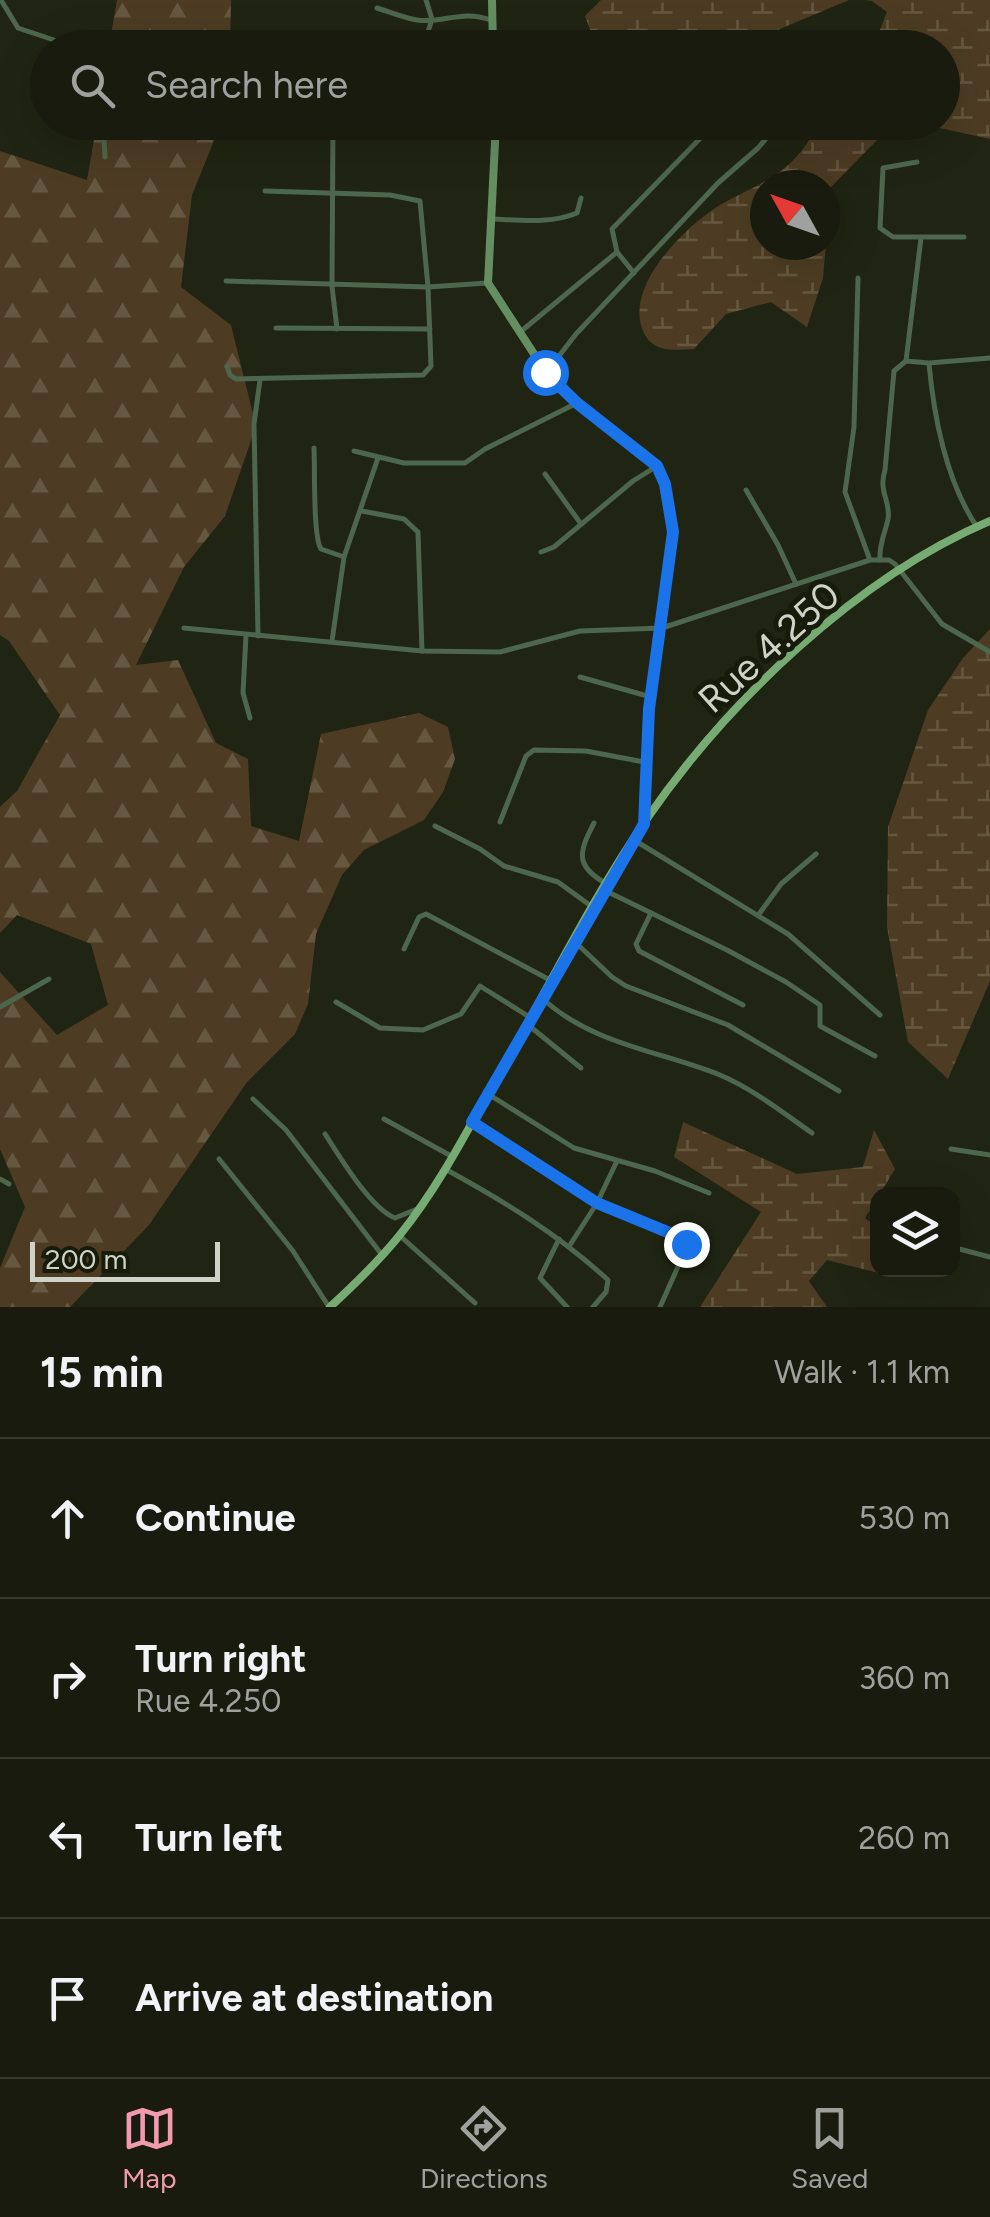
<!DOCTYPE html>
<html lang="en">
<head>
<meta charset="utf-8">
<style>
  :root { --surface:#181b0e; --page:#25281c; --text:#f1f3f6; --muted:#9fa19e; --line:#36392e; --accent:#f29aad }
  body { margin:0; font-family:Figtree,sans-serif; background:var(--page); color:var(--text) }
  .controls { position:absolute; right:30px; bottom:30px; display:grid; overflow:hidden; border-radius:20px; box-shadow:0 10px 40px #0002 }
  .controls button { width:90px; height:90px; display:grid; place-items:center; padding:0; border:0; border-bottom:2px solid var(--line); background:var(--surface); color:var(--text); font:50px sans-serif }
  .compass { position:absolute; left:750px; top:170px; width:90px; height:90px; border-radius:50%; background:var(--surface); box-shadow:0 10px 40px #0002; rotate:310deg }
  .scale { position:absolute; left:30px; bottom:25px; width:190px; box-sizing:border-box; padding-left:10px; border:5px solid #cfd3c7; border-top:0; font-size:28px; line-height:35px; white-space:nowrap; color:#cfd3c7; -webkit-text-stroke:8px #171b09; paint-order:stroke }
  .stop { position:absolute; width:30px; height:30px; margin:-22px; border:8px solid #1a73e8; border-radius:50%; background:#fff }
  .stop.end { background:#1a73e8; border-color:#fff; box-shadow:0 2px 10px #0008 }
  .list { margin:0; padding:0; list-style:none }
  h2 { display:flex; justify-content:space-between; align-items:center; height:130px; margin:0; padding:0 40px; font-size:42px }
  h2 small { font-size:32px; font-weight:400; color:var(--muted) }
  .list li { display:grid; grid-template-columns:65px 1fr auto; gap:30px; align-items:center; box-sizing:border-box; height:160px; padding:0 40px; border-top:2px solid var(--line) }
  .list b { display:block; font-size:38px; white-space:nowrap }
  .list p { margin:0; font-size:32px; white-space:nowrap; color:var(--muted) }
  .list em { font-size:32px; font-style:normal; color:var(--muted) }
  .icon { flex:none; width:55px; height:55px; fill:none; stroke:currentColor; stroke-width:2; stroke-linecap:round; stroke-linejoin:round }
  .map { position:relative; flex:none; width:990px; height:1307px; overflow:hidden }
  .search { position:absolute; background:var(--surface); box-shadow:0 10px 40px #0002; left:30px; right:30px; top:30px; height:110px; display:flex; align-items:center; gap:25px; box-sizing:border-box; padding:0 35px; border-radius:55px; color:var(--muted); font-size:38px }
  .sheet { height:770px; background:var(--surface) }
  nav { display:flex; justify-content:space-around; align-items:center; box-sizing:border-box; height:140px; border-top:2px solid var(--line); background:var(--surface); font-size:28px; color:var(--muted) }
  nav a { display:grid; justify-items:center; gap:5px }
  nav .on { color:var(--accent) }
  .map>svg:first-child { display:block }
  .forest { fill:url(#forest-firs) }
  .wetland { fill:url(#wetland-marsh); fill-rule:evenodd }
  .lines { fill:none; stroke-linecap:round; stroke-linejoin:round }
  .street { stroke:#4d674c; stroke-width:5 }
  .secondary { stroke:#658e62; stroke-width:8 }
  .primary { stroke:#76ac74; stroke-width:8 }
  .route { stroke:#1a73e8; stroke-width:12 }
  .labels { text-anchor:middle; dominant-baseline:central; stroke-width:10; stroke-linejoin:round; paint-order:stroke }
  .street-label { font-size:38px; fill:#cfd3c7; stroke:#171b09 }
</style>
</head>
<body>
<div class="map">
<svg width="990" height="1307" viewBox="0 0 990 1307">
  <defs>
    <pattern id="forest-firs" width="22" height="20" patternUnits="userSpaceOnUse" patternTransform="scale(2.5)"><rect width="22" height="20" fill="#4d3c23"/><path d="M5 1l3.5 6h-7zM16 11l3.5 6h-7z" fill="#665741"/></pattern>
    <pattern id="wetland-marsh" width="20" height="14" patternUnits="userSpaceOnUse" patternTransform="scale(2.5)"><rect width="20" height="14" fill="#4d3c23"/><path d="M1 5h8M5 5V1M11 12h8M15 12V8" fill="none" stroke="#665741"/></pattern>
  </defs>
  <rect width="100%" height="100%" fill="#202412"/>
  <g class="forest">
    <polygon points="117,0 231,0 230,47 109,47"/>
    <polygon points="97,123 221,123 192,195 181,287 231,325 256,426 225,516 184,567 136,665 178,660 216,743 248,759 251,826 299,841 321,734 419,713 448,727 455,759 443,792 424,820 364,850 342,875 316,934 308,1004 295,1034 247,1082 149,1225 70,1307 0,1307 0,1268 25,1207 0,1149 0,972 57,1035 108,1005 91,944 17,915 0,933 0,807 17,791 60,715 9,641 0,635 0,151 87,180"/>
  </g>
  <g class="wetland">
    <polygon points="601,0 849,0 737,47 617,47 593,37 585,16"/>
    <path d="M864 0H990V139L926 125 880 137 831 187 823 278 807 327 771 302 726 314 694 349C676 350 655 353 645 335 620 290 684 227 720 205 738 194 758 187 775 175 794 163 810 143 818 123L942 122V48L873 47 887 12 872 1ZM825 185V245H765V185Z"/>
    <polygon points="990,629 990,981 948,1079 908,1042 887,927 888,827 928,710 963,658"/>
    <polygon points="683,1122 797,1174 863,1167 874,1130 895,1169 865,1218 877,1227 878,1270 893,1270 891,1276 827,1260 809,1281 827,1307 700,1307 761,1212 674,1157"/>
  </g>
  <g class="lines">
    <g class="street">
      <polyline points="1,0 18,28 54,40 62,48"/>
      <path d="M377 8C390 12 404 18 417 20 444 24 460 9 491 20"/>
      <polyline points="493,43 564,39"/>
      <polyline points="423,48 432,19 426,0"/>
      <polyline points="103,122 105,157"/>
      <polyline points="333,122 332,286 337,329"/>
      <polyline points="496,123 604,124"/>
      <polyline points="917,162 883,168 880,228 893,237 964,237"/>
      <path d="M493 219C520 220 551 224 577 213L581 198"/>
      <polyline points="634,273 617,252 612,229 716,122"/>
      <polyline points="858,278 854,427 845,492 870,560"/>
      <polyline points="226,281 428,287 487,283"/>
      <polyline points="276,328 430,329"/>
      <polyline points="519,333 617,252"/>
      <polyline points="906,361 921,238"/>
      <path d="M929 364C934 417 946 481 977 527"/>
      <polyline points="227,366 230,375 236,379 423,375 431,366 428,287 420,201 390,195 265,191"/>
      <polyline points="549,377 559,356 576,334 718,183 758,148 780,122"/>
      <path d="M314 448C315 470 313 537 321 549L344 557"/>
      <polyline points="354,451 404,463 465,463 485,449 577,403"/>
      <polyline points="545,474 581,524"/>
      <polyline points="746,490 778,545 796,584"/>
      <polyline points="362,511 404,519 418,532 422,651"/>
      <polyline points="541,552 554,547 633,481 657,466"/>
      <path d="M880 560C879 543 885 534 888 519 891 501 878 492 885 470L894 371 906 361 929 363 990 358"/>
      <polyline points="184,628 422,651 500,652 580,631 662,628 870,560 889,560 895,564 942,624 990,652"/>
      <polyline points="246,635 243,693 250,718"/>
      <polyline points="258,636 254,424 260,380"/>
      <polyline points="332,641 344,557 378,458"/>
      <polyline points="580,677 651,697"/>
      <polyline points="500,822 526,756 534,750 586,751 644,762"/>
      <path d="M594 823C579 852 574 866 607 884"/>
      <polyline points="435,826 480,849 504,866 558,882 591,906"/>
      <polyline points="634,840 788,934 880,1015"/>
      <polyline points="604,890 727,950 786,982 820,1005 820,1026 875,1056"/>
      <polyline points="651,913 636,944 639,951 743,1005"/>
      <polyline points="759,914 781,884 816,854"/>
      <polyline points="575,942 612,977 626,986 728,1025 839,1091"/>
      <polyline points="404,949 419,917 426,914 550,980"/>
      <path d="M542 998C591 1044 660 1051 720 1075 753 1089 782 1112 812 1133"/>
      <polyline points="336,1002 380,1028 423,1030 461,1014 480,986 531,1018"/>
      <polyline points="0,1007 49,979"/>
      <polyline points="527,1024 581,1068"/>
      <polyline points="488,1094 574,1148 655,1171 709,1193"/>
      <polyline points="253,1099 286,1130 382,1255"/>
      <polyline points="384,1119 453,1157"/>
      <polyline points="472,1121 597,1203 682,1238 685,1251 660,1307"/>
      <path d="M325 1134C340 1157 370 1208 395 1218L417 1209"/>
      <polyline points="951,1149 990,1155"/>
      <polyline points="219,1159 293,1251 329,1307"/>
      <path d="M445 1169C504 1201 559 1235 608 1280L606 1292 593 1307"/>
      <polyline points="0,1179 9,1184"/>
      <polyline points="399,1235 475,1303"/>
      <polyline points="559,1239 540,1278 567,1307"/>
      <polyline points="570,1245 597,1203 617,1161"/>
      <polyline points="952,1247 990,1257"/>
    </g>
    <g class="secondary">
      <polyline points="492,0 493,48"/>
      <polyline points="496,122 488,283 549,377 577,403 646,455 657,466 665,484 673,533 649,709 644,823"/>
    </g>
    <path class="primary" d="M330 1307C354 1285 378 1262 399 1236 445 1179 476 1113 513 1049 556 973 596 892 646 820 727 702 856 578 990 521"/>
  </g>
  <g class="lines">
    <polyline class="route" points="545,372 577,403 657,466 665,484 673,532 649,709 644,824 472,1122 597,1203 682,1238 686,1244"/>
  </g>
  <g class="labels">
    <g class="street-label">
      <text transform="translate(769 647) rotate(-42)">Rue 4.250</text>
    </g>
  </g>
</svg>
<div class="controls">
<button><svg class="icon" aria-label="layers" viewBox="0 0 24 24"><path d="M12 4l9 5-9 5-9-5zM3 14l9 5 9-5"/></svg></button>
</div>
<svg class="compass" viewBox="-18 -18 36 36"><path d="M0-13l5 13h-10z" fill="#e53935"/><path d="M0 13l5-13h-10z" fill="#9fa19e"/></svg>
<div class="scale">200 m</div>
<div class="stop" style="left:545px;top:372px"></div>
<div class="stop end" style="left:686px;top:1244px"></div>
<div class="search"><svg class="icon" aria-label="search" viewBox="0 0 24 24"><circle cx="10" cy="10" r="6"/><path d="M15 15l6 6"/></svg>Search here</div>
</div>
<section class="sheet">
<h2>15 min<small>Walk · 1.1 km</small></h2>
<ul class="list">
<li><svg class="icon" aria-label="ahead" viewBox="0 0 24 24"><path d="M12 20V5M6 11l6-6 6 6"/></svg><div><b>Continue</b></div><em>530 m</em></li>
<li><svg class="icon" aria-label="right" viewBox="0 0 24 24"><path d="M7 20v-9h11M14 6l5 5-5 5"/></svg><div><b>Turn right</b><p>Rue 4.250</p></div><em>360 m</em></li>
<li><svg class="icon" aria-label="left" viewBox="0 0 24 24"><path d="M17 20v-9H6M10 6l-5 5 5 5"/></svg><div><b>Turn left</b></div><em>260 m</em></li>
<li><svg class="icon" aria-label="arrive" viewBox="0 0 24 24"><path d="M6 21V4h12l-3 4 3 4H6"/></svg><div><b>Arrive at destination</b></div></li>
</ul>
</section>
<nav>
<a class="on"><svg class="icon" aria-label="map" viewBox="0 0 24 24"><path d="M3 6l6-2 6 2 6-2v14l-6 2-6-2-6 2zM9 4v14M15 6v14"/></svg>Map</a>
<a><svg class="icon" aria-label="directions" viewBox="0 0 24 24"><path d="M12 3l9 9-9 9-9-9zM9 14v-3h6M13 9l2 2-2 2"/></svg>Directions</a>
<a><svg class="icon" aria-label="saved" viewBox="0 0 24 24"><path d="M7 4h10v16l-5-4-5 4z"/></svg>Saved</a>
</nav>
</body>
</html>
